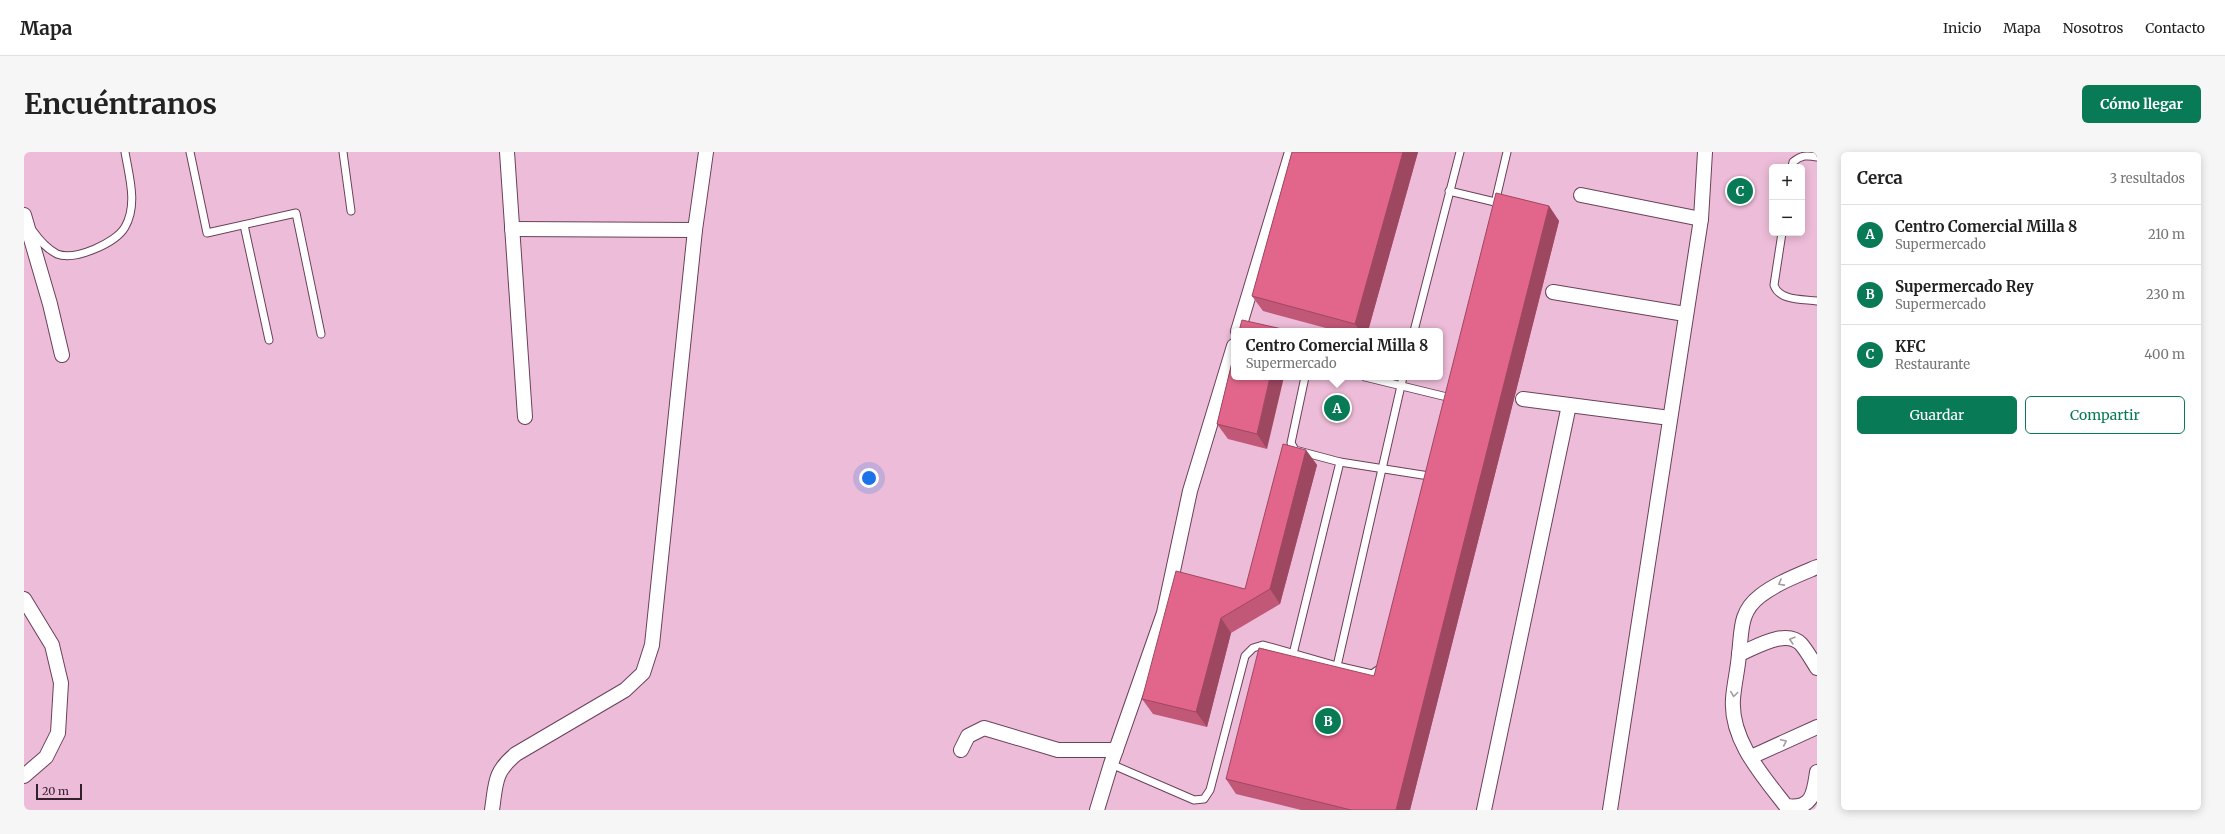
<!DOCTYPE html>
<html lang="es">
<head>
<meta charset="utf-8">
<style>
  :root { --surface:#fff; --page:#f6f6f6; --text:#222; --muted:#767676; --line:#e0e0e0; --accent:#097a56 }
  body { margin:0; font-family:Merriweather,serif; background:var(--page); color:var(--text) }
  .controls { position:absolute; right:12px; top:12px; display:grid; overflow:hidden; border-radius:6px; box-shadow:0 2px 10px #0003 }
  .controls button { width:36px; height:36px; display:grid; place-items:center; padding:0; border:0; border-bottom:1px solid var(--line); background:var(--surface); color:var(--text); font:20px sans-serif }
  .scale { position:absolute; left:12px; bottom:10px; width:46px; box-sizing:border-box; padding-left:4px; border:2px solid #32202b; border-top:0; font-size:11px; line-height:14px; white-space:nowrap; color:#32202b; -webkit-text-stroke:3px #edbcd8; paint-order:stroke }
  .you { position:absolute; left:845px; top:326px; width:14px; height:14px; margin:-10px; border:3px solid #fff; border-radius:50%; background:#1a73e8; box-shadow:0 0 0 6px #1a73e833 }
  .badge { display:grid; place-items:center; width:26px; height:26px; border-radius:50%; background:var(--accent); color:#fff; font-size:13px; font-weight:700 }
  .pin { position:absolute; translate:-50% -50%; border:2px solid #fff; box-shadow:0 1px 4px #0006 }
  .popup { position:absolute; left:1207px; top:176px; width:212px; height:52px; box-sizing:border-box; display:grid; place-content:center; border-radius:6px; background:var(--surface); filter:drop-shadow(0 1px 3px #0005); font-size:13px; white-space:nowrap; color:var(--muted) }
  .popup b { font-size:15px; color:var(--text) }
  .popup::after { content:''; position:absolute; left:50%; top:100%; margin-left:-8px; border:8px solid transparent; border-top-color:var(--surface) }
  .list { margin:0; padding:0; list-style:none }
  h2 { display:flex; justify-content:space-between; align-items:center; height:52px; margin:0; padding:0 16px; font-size:17px }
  h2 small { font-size:13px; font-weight:400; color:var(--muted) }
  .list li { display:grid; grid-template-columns:26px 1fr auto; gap:12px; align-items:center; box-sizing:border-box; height:60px; padding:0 16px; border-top:1px solid var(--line) }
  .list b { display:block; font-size:15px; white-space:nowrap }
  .list p { margin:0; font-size:13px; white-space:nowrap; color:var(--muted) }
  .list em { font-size:13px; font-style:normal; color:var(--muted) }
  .actions { display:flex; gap:8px; padding:12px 16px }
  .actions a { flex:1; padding:9px 0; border:1px solid var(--accent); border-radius:6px; text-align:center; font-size:14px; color:var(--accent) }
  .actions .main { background:var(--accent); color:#fff }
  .map { position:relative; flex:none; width:1793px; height:658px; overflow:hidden; border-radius:6px }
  header { display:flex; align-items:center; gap:24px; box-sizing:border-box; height:56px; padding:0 20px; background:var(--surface); border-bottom:1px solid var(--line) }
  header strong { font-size:19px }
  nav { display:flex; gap:22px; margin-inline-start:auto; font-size:14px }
  .intro { display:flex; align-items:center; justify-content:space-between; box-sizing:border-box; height:96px; padding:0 24px }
  h1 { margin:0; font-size:28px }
  .button { padding:10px 18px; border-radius:6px; background:var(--accent); color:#fff; font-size:14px; font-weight:700 }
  main { display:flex; gap:24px; padding:0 24px }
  aside { flex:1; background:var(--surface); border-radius:6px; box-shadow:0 2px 10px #0003 }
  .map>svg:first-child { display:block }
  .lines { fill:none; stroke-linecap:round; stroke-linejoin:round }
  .service-casing { stroke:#6a415a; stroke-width:9 }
  .minor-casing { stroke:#6a415a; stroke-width:16 }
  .service { stroke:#fff; stroke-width:7 }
  .minor { stroke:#fff; stroke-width:14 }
  .wall { fill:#c25878 }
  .shaded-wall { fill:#9e4761 }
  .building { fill:#e2668b; stroke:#9e4761 }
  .oneway { stroke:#a39ba0 }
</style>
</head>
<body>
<header>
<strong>Mapa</strong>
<nav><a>Inicio</a><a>Mapa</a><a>Nosotros</a><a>Contacto</a></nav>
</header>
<div class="intro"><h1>Encuéntranos</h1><a class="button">Cómo llegar</a></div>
<main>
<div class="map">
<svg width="1793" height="658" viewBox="0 0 1793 658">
  <rect width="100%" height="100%" fill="#edbcd8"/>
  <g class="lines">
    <defs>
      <g id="service">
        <polyline points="166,0 183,81 272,61 297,182"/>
        <polyline points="319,0 327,59"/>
        <path d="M1768 15 1769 10C1777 3 1783 3 1793 5"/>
        <polyline points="1425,39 1471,50"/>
        <polyline points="1471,51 1483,0"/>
        <polyline points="220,73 245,188"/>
        <path d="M9 79C16 89 22 96 33 102 51 109 92 91 101 75 114 53 105 24 101 0"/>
        <path d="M1758 81 1750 133C1755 149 1779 147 1793 149"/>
        <polyline points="1390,179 1436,0"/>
        <polyline points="1341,225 1427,246"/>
        <polyline points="1316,310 1405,324"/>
        <polyline points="1269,502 1316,310 1271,298 1267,291 1281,225"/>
        <polyline points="1313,514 1379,225"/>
        <polyline points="1087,612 1170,648 1180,647 1186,638 1221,504 1229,496 1239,493 1313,514 1348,522 1358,515"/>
      </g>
      <g id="minor">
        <polyline points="483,0 501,265"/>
        <polyline points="1557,43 1677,67"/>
        <polyline points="0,63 26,152 38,203"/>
        <polyline points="488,77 671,78"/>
        <polyline points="1529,140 1661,162"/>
        <polyline points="1214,179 1268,0"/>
        <polyline points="1499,247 1646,266"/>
        <path d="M1793 415C1774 423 1753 431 1736 444 1715 460 1718 479 1715 502 1714 517 1710 532 1709 547 1706 588 1739 624 1762 654 1789 658 1790 640 1793 620"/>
        <polyline points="0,447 28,493 37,531 34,581 22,605 0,624"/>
        <path d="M1715 502C1731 496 1762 476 1777 492 1783 499 1788 508 1793 516"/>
        <polyline points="937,598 944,584 960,576 1034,598 1092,598"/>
        <polyline points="1727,605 1793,575"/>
        <path d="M468 658C472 631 470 620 492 602L601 538 619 521 628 493 671 78 682 0"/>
        <polyline points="1073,658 1087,612 1140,461 1166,339 1210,194"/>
        <polyline points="1460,658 1545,253"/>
        <polyline points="1586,658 1677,67 1681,0"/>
      </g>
    </defs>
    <use href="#service" class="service-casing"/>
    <use href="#minor" class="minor-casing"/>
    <use href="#service" class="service"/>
    <use href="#minor" class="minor"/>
  </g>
  <g class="wall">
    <polygon points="1268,0 1394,0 1344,179 1313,179 1239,159 1228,144"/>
    <polygon points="1525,54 1535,69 1386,658 1277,658 1212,642 1202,627 1350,524"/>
    <polygon points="1210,202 1243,297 1204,287 1193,272"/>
    <polygon points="1282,298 1293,313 1256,452 1207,481 1183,575 1129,562 1118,547 1221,437"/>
  </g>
  <g class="shaded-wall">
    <polygon points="1379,0 1394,0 1344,179 1336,179 1331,172"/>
    <polygon points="1525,54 1535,69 1386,658 1372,658"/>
    <polygon points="1246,225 1260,225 1243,297 1233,282"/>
    <polygon points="1282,298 1293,313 1256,452 1246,437"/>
    <polygon points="1197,466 1207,481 1183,575 1172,560"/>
  </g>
  <g class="building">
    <polygon points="1268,0 1379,0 1331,172 1228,144"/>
    <polygon points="1472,41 1525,54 1372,658 1327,658 1202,627 1235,496 1350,524"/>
    <polygon points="1218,168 1258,177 1257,179 1215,179"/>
    <polygon points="1210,202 1210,225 1246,225 1233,282 1193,272"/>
    <polygon points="1259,292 1282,298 1246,437 1197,466 1172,560 1118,547 1152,419 1221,437"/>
  </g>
  <defs><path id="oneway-chevron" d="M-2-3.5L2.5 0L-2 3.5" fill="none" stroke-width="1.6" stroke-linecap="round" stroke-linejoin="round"/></defs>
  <g class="oneway">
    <use href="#oneway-chevron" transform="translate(1757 431) rotate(151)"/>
    <use href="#oneway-chevron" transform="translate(1768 488) rotate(-164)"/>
    <use href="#oneway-chevron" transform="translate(1710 542) rotate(98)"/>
    <use href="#oneway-chevron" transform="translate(1760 590) rotate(-25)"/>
  </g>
</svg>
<div class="controls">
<button>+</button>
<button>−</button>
</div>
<div class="scale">20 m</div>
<div class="you"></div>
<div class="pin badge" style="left:1313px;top:256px">A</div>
<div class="popup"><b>Centro Comercial Milla 8</b>Supermercado</div>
<div class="pin badge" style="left:1304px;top:569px">B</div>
<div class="pin badge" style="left:1716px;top:39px">C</div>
</div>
<aside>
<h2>Cerca<small>3 resultados</small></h2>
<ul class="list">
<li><span class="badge">A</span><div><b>Centro Comercial Milla 8</b><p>Supermercado</p></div><em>210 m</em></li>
<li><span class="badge">B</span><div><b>Supermercado Rey</b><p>Supermercado</p></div><em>230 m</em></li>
<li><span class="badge">C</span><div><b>KFC</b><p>Restaurante</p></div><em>400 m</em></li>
</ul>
<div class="actions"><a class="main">Guardar</a><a>Compartir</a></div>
</aside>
</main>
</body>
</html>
